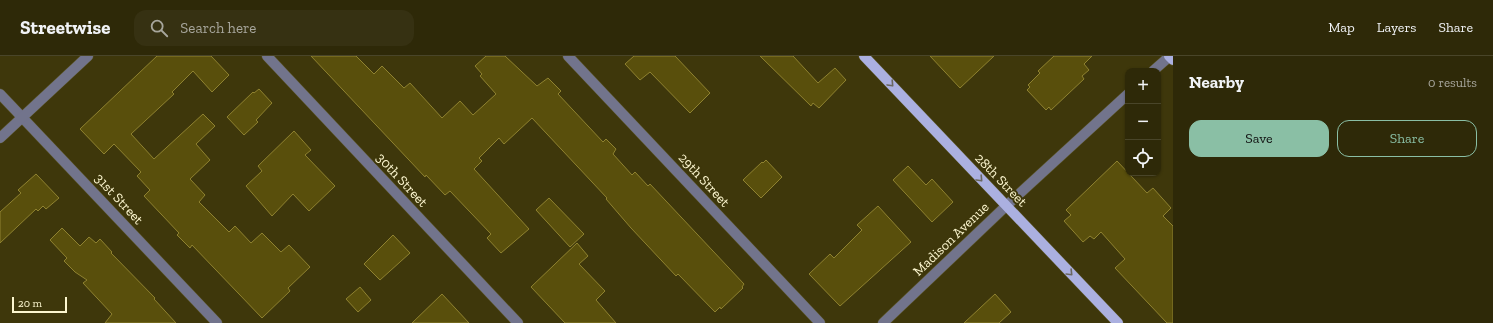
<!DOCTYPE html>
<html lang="en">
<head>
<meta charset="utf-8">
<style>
  :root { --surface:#2e2908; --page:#363112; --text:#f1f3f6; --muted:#a7a69c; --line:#494529; --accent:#8abfa5 }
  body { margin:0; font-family:"Zilla Slab",serif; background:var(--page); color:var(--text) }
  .controls { position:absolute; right:12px; top:12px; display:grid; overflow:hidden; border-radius:8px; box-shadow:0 1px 3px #0004 }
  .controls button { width:36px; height:36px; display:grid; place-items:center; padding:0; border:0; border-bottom:1px solid var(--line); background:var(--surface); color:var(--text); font:20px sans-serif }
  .scale { position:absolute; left:12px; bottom:10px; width:55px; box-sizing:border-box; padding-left:4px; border:2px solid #fcf6cf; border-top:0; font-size:11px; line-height:14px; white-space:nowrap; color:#fcf6cf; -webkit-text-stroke:3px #3e370b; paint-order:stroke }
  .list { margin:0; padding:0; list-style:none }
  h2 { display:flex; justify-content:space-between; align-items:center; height:52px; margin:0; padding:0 16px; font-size:17px }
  h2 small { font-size:13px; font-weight:400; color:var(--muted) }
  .actions { display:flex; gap:8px; padding:12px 16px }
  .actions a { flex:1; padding:9px 0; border:1px solid var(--accent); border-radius:12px; text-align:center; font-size:14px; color:var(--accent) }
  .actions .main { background:var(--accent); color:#111 }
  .icon { flex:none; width:22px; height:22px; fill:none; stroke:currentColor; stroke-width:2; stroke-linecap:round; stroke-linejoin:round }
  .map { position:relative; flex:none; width:1173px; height:267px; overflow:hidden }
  header { display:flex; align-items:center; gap:24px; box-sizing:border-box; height:56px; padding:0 20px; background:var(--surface); border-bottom:1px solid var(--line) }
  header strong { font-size:19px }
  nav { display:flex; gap:22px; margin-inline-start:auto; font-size:14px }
  .search { width:280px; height:36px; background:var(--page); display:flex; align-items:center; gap:10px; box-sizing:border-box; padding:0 14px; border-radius:12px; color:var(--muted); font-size:15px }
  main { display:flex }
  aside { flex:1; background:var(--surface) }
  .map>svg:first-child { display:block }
  .building { fill:#594f0c; stroke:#8f8230 }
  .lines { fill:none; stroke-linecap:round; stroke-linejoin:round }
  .minor-casing { stroke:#5c562a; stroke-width:11 }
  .major-casing { stroke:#5c562a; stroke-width:11 }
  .minor { stroke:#72748c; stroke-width:10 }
  .major { stroke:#abb0e0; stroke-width:10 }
  .oneway { stroke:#6a6760 }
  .labels { text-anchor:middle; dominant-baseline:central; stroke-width:4; stroke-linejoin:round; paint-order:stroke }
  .street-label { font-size:14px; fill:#fcf6cf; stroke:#3e370b }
</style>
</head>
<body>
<header>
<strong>Streetwise</strong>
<div class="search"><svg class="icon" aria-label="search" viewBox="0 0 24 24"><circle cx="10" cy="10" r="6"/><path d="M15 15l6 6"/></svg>Search here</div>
<nav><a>Map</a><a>Layers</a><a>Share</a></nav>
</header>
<main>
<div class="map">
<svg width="1173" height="267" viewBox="0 0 1173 267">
  <rect width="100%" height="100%" fill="#3e370b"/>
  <g class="building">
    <polygon points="157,0 211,0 229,19 212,36 193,15 172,36 174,38 131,78 154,103 203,58 215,70 196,88 210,104 190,123 205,139 199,146 229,176 235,170 251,187 262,177 281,196 289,189 310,211 288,232 290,235 262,262 192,189 190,192 177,179 179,177 144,140 150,134 137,120 141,116 114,88 104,98 80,73"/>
    <polygon points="311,0 356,0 374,18 382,10 404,32 410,27 442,62 460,45 473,59 496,38 480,20 482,18 475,10 486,0 505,0 537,30 548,22 561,35 558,38 603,86 606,83 616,93 613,98 632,119 635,116 648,130 650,128 744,228 742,231 743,232 721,253 720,251 715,256 678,218 676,220 631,172 606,143 607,142 532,62 504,88 499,82 479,102 482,105 474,113 529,173 501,197 487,182 491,178 450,135 445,139 426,119 425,121"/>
    <polygon points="634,0 675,0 710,37 690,57 650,16 640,24 625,8"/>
    <polygon points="760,0 793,0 818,27 835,12 846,24 819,52 813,47 811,50"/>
    <polygon points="930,0 994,0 960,32"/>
    <polygon points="1054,0 1092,0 1084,8 1089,14 1082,20 1084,23 1051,54 1049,51 1046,54 1027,34 1030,31 1028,29 1040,17 1038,15"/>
    <polygon points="259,33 272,47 256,64 258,66 244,79 227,61 253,36 254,37"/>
    <polygon points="294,75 311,94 305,99 335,130 309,155 293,138 272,160 246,130 262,115 258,110"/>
    <polygon points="766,104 782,121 761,142 743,124 762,106 763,107"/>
    <polygon points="1117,105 1147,137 1153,132 1171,152 1163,160 1173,170 1173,267 1167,267 1115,212 1125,203 1101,176 1094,183 1090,180 1083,186 1064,165 1071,159 1066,154"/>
    <polygon points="908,110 926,129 932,123 953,146 932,166 893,124"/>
    <polygon points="36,118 59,142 46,153 43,150 38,155 36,153 0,187 0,156 21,137 18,134"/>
    <polygon points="549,142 584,178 570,191 536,154"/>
    <polygon points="878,150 911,186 840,250 809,218 830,198 834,202 862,174 857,169"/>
    <polygon points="62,172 80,190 89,181 96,187 100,183 112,196 111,197 155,242 154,243 176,267 105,267 112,258 83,227 87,224 75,216 64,205 67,202 50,184"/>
    <polygon points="393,179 410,197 380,224 364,208"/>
    <polygon points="577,187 588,200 579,208 605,235 596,244 616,267 565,267 531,231"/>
    <polygon points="360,231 371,244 358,256 346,243"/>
    <polygon points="442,238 469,267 412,267"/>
    <polygon points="995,238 1011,256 999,267 964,267"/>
  </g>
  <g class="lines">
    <defs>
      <g id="minor">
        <polyline points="267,0 518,267"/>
        <polyline points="568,0 820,267"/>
        <polyline points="1153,15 1170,0"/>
        <polyline points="0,38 217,267"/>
        <polyline points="0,82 88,0"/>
        <polyline points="883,267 1006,150 1128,38"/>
      </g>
      <g id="major">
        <polyline points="864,0 1118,267"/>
        <polyline points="1169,0 1173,4"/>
      </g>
    </defs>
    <use href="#minor" class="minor-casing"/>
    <use href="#major" class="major-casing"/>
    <use href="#minor" class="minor"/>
    <use href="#major" class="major"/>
  </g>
  <defs><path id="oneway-chevron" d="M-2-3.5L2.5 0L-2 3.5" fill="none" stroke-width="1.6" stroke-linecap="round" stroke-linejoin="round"/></defs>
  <g class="oneway">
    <use href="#oneway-chevron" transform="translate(891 28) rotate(47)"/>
    <use href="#oneway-chevron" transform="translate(980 123) rotate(47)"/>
    <use href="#oneway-chevron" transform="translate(1070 217) rotate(46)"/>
  </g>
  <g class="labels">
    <g class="street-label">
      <text transform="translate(402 124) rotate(47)">30th Street</text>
      <text transform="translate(704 124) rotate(47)">29th Street</text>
      <text transform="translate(1001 124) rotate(46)">28th Street</text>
      <text transform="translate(119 143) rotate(47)">31st Street</text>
      <text transform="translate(951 183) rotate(-44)">Madison Avenue</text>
    </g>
  </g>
</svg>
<div class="controls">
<button>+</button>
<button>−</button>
<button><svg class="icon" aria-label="locate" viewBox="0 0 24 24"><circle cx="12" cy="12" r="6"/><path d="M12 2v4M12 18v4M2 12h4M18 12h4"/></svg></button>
</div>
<div class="scale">20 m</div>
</div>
<aside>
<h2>Nearby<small>0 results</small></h2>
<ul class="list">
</ul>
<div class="actions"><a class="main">Save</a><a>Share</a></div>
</aside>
</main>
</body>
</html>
